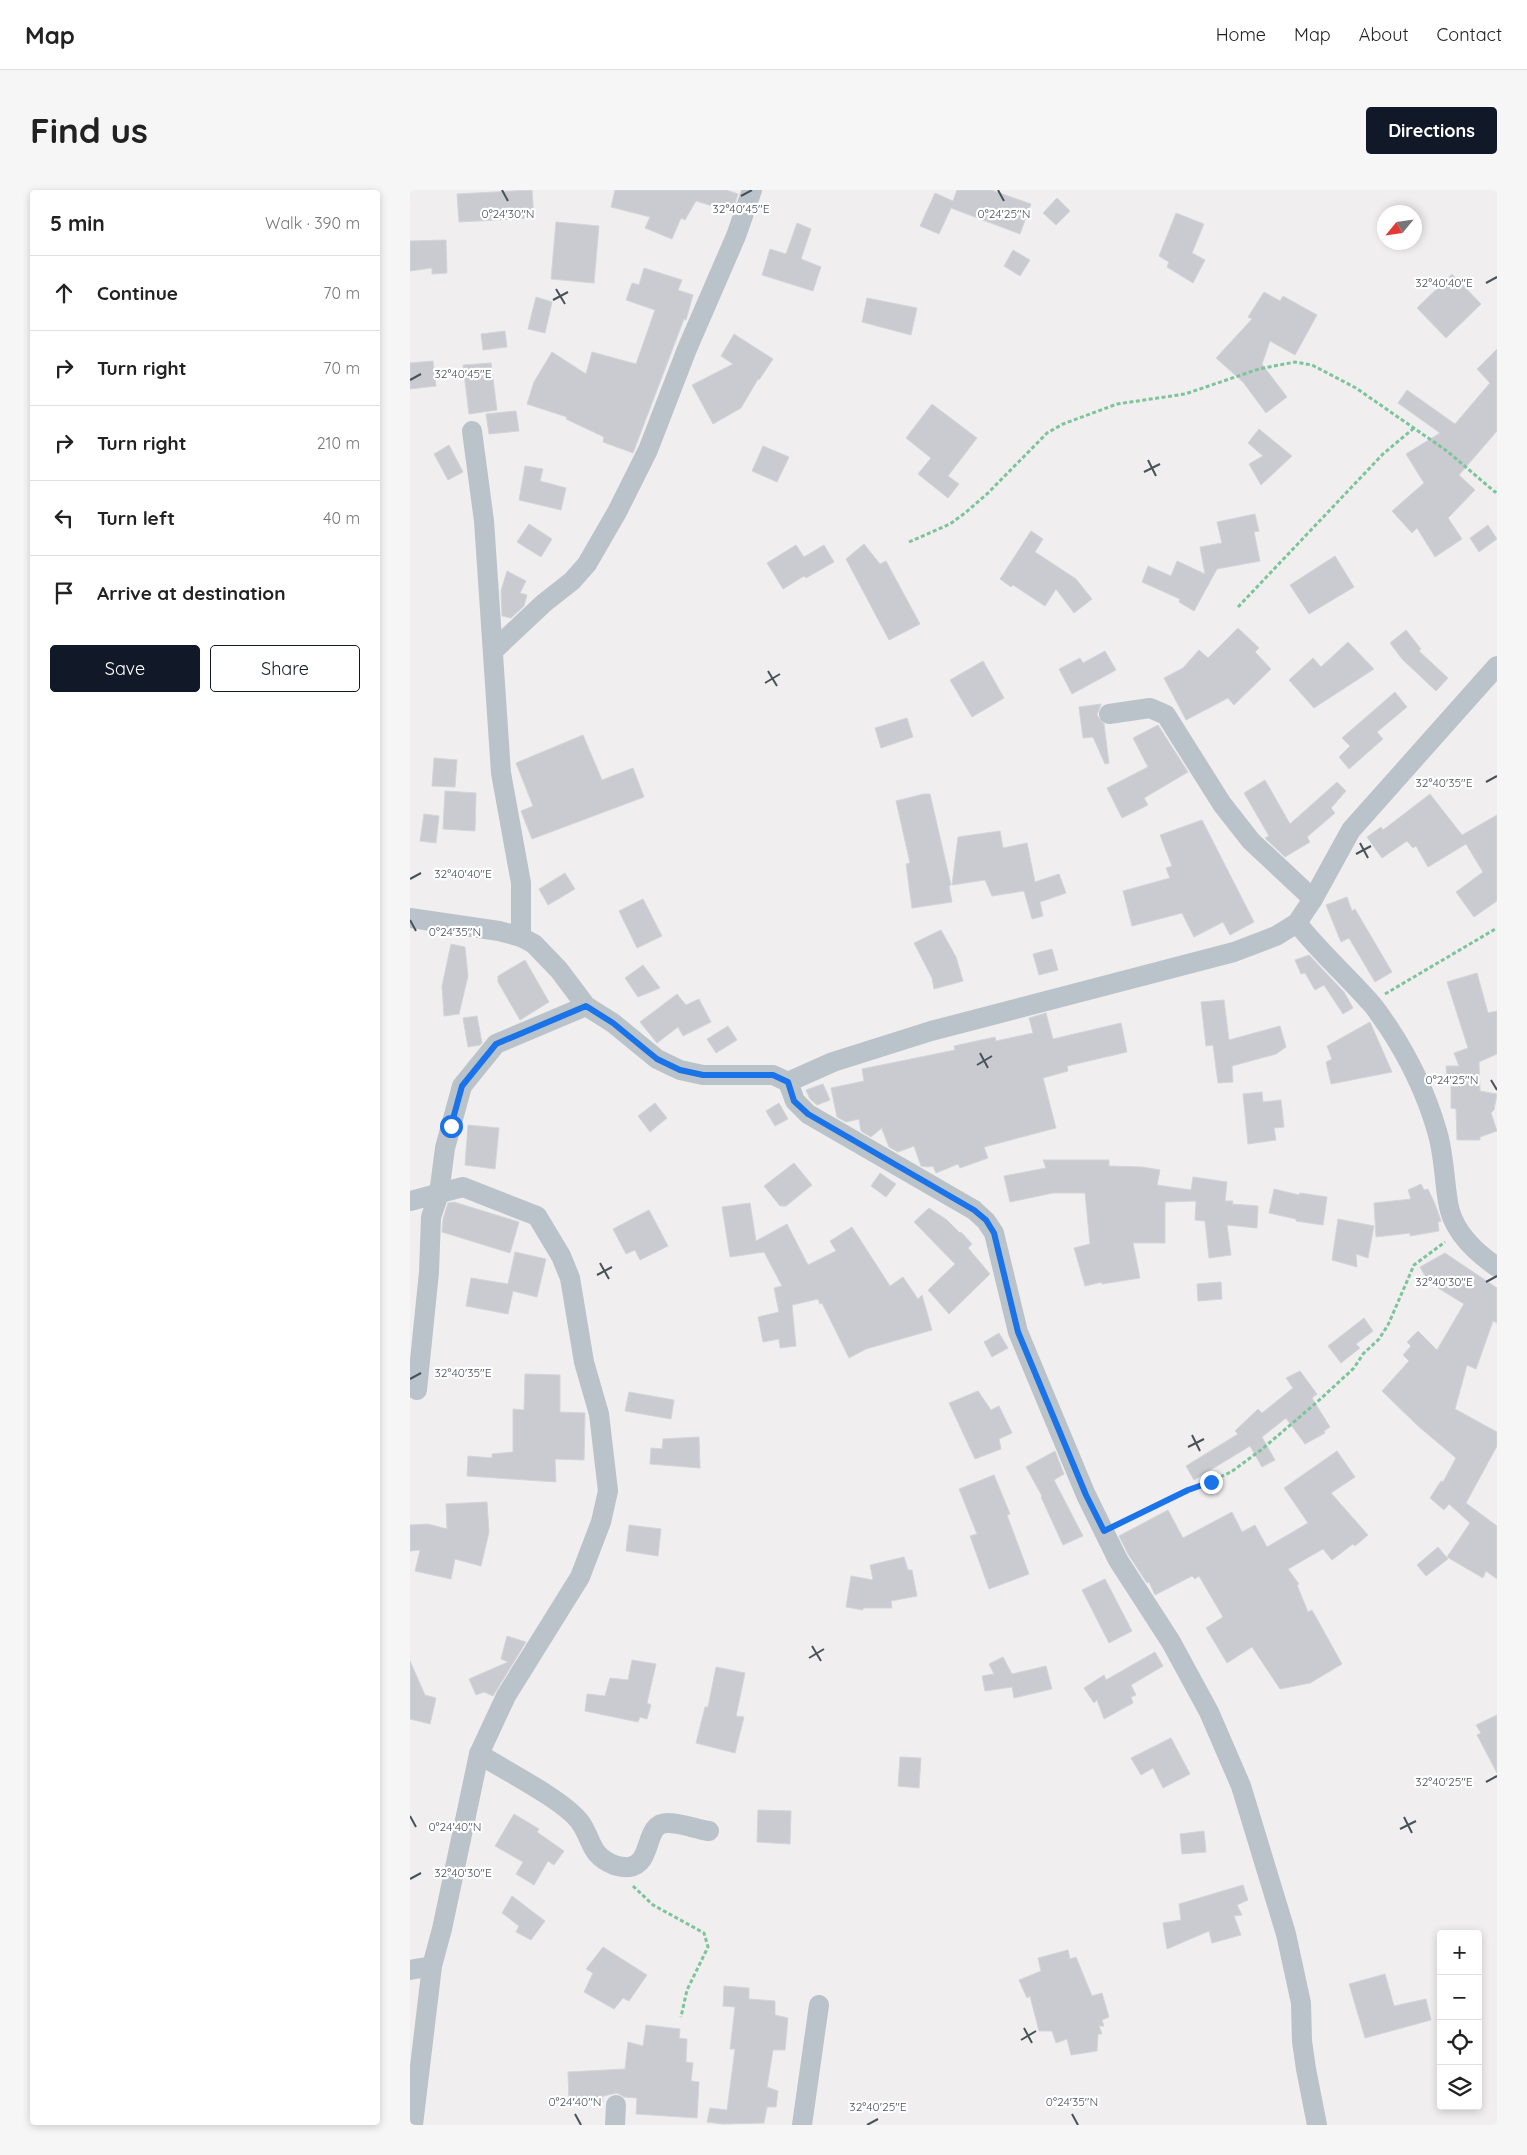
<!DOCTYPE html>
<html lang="en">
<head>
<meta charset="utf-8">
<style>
  :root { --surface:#fff; --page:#f6f6f6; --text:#222; --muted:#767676; --line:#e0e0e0; --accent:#111827 }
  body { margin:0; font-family:Quicksand,sans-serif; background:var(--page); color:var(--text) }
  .controls { position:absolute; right:15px; bottom:15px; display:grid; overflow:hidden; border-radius:5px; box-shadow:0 2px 8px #0003 }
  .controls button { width:45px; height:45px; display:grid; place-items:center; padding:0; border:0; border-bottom:1px solid var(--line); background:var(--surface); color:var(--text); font:25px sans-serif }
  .compass { position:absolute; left:967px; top:15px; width:45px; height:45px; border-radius:50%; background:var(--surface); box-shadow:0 2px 8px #0003; rotate:241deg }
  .stop { position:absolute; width:15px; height:15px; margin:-11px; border:4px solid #1a73e8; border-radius:50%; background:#fff }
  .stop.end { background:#1a73e8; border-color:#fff; box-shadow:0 1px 5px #0008 }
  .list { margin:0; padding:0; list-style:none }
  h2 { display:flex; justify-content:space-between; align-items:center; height:65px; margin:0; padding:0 20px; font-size:21px }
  h2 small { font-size:16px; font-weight:400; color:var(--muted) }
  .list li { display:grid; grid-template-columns:32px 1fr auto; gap:15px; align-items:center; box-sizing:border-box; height:75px; padding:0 20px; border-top:1px solid var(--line) }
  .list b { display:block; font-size:19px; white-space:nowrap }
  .list em { font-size:16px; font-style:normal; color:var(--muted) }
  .actions { display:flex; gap:10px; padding:15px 20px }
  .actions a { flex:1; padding:11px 0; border:1px solid var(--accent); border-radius:5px; text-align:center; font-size:18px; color:var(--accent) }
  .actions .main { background:var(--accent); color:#fff }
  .icon { flex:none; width:28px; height:28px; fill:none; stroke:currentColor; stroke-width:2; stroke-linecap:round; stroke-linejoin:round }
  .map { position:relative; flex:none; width:1087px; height:1935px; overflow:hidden; border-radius:5px }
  header { display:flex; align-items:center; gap:30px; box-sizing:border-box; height:70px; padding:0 25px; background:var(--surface); border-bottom:1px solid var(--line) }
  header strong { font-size:24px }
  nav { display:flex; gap:28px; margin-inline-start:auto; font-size:18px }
  .intro { display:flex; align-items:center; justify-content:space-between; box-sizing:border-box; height:120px; padding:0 30px }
  h1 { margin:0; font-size:35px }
  .button { padding:12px 22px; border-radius:5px; background:var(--accent); color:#fff; font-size:18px; font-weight:700 }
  main { display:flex; gap:30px; padding:0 30px }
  aside { flex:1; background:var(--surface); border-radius:5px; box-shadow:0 2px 8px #0003 }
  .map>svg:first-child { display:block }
  .building { fill:#c9cbd0; stroke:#d2d5d9 }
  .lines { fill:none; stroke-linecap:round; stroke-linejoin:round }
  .path { stroke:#7cc49b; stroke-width:3; stroke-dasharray:4 2.5; stroke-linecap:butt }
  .minor { stroke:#bac3c9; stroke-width:20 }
  .route { stroke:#1a73e8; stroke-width:6 }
  .ticks { fill:none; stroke:#485259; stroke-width:2 }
  .ticks-label { font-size:12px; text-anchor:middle; fill:#485259; stroke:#fff; stroke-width:4.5; stroke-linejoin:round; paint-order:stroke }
</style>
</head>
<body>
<header>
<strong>Map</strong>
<nav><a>Home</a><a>Map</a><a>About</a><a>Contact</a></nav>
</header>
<div class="intro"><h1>Find us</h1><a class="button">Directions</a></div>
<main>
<aside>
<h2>5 min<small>Walk · 390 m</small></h2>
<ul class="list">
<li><svg class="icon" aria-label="ahead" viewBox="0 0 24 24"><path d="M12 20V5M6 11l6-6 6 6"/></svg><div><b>Continue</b></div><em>70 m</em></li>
<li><svg class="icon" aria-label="right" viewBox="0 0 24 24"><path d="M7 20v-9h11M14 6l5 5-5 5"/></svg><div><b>Turn right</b></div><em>70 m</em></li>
<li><svg class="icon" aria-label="right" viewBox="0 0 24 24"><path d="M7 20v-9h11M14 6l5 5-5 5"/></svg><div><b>Turn right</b></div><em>210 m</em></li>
<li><svg class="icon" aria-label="left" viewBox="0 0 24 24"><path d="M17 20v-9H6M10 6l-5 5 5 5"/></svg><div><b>Turn left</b></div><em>40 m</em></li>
<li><svg class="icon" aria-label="arrive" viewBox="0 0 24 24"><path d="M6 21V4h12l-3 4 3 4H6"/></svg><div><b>Arrive at destination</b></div></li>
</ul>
<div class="actions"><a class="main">Save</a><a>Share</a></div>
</aside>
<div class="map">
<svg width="1087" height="1935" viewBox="0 0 1087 1935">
  <rect width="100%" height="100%" fill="#f0eeee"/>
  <g class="building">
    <polygon points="122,0 124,28 49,32 47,4"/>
    <polygon points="205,0 316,0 328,4 322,22 286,11 275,30 271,28 262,49 235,38 240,27 201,17"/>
    <polygon points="547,0 581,0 621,14 610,44 541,18 529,44 510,36 525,3 543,11"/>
    <polygon points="647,8 660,21 646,35 633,23"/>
    <polygon points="766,23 794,34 782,63 795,70 783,93 757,77 759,72 749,66"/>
    <polygon points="146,32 189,36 184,93 141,89"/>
    <polygon points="387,33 401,39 391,69 411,77 403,101 352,85 360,59 376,64"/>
    <polygon points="36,50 37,83 22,84 22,78 0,81 0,51"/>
    <polygon points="603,60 620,70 610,86 594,76"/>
    <polygon points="234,78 272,90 268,100 283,105 276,130 274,129 223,263 193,252 194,247 156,229 157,227 117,214 124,192 142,162 176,184 182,162 226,174 245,120 216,110 222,93 229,95"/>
    <polygon points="1042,84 1071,114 1036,148 1007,118"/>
    <polygon points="854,102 870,111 873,106 907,125 885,165 860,151 852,174 877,207 856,223 833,192 806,168 842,129 838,127"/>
    <polygon points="126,107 142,112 135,143 118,139"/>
    <polygon points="457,108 507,118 501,145 452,132"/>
    <polygon points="95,141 97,157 73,160 71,144"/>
    <polygon points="324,144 363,169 349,190 348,189 331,218 303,234 282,195 323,174 311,166"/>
    <polygon points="1087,159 1087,241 1049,285 1065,300 1038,328 1052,349 1025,367 1007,338 1002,343 982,321 1014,293 996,264 1030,243 988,213 997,200 1045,234 1080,193 1067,179"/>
    <polygon points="23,171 26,196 0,199 0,173"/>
    <polygon points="81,173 87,220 59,224 53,175"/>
    <polygon points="522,214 567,248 538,286 549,294 538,308 508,284 521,268 496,248"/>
    <polygon points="106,221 109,241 79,244 76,224"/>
    <polygon points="849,239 882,266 851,295 839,274 853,266 838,253"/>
    <polygon points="39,255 53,282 38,290 24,264"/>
    <polygon points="353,256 379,267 367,292 342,281"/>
    <polygon points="115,276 133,279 130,291 156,298 151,320 109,310"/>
    <polygon points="845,324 849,341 844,342 850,371 807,379 784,421 769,412 770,409 732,392 738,376 761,386 767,371 795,384 790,357 812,353 807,332"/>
    <polygon points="119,334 142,349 131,367 107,352"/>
    <polygon points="1078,335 1087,349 1069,362 1060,348"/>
    <polygon points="621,341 633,349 625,362 666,389 682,409 664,423 646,399 635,416 603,395 601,397 590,389"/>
    <polygon points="454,354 470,374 476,371 510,434 479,450 436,369"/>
    <polygon points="386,355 394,367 414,355 424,372 396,388 394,386 373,399 357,373"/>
    <polygon points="925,366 944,397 899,424 880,395"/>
    <polygon points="97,381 116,391 110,403 117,405 114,416 101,428 92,426 91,401"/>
    <polygon points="828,438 849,458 845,462 861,479 824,515 818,508 776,530 754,488 773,478 789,460 798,468"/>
    <polygon points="996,440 1011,459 1009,461 1038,488 1026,501 992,469 980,453"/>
    <polygon points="938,452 964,479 904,518 879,490 903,468 911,477"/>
    <polygon points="695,461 706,480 662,504 649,479 670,468 673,473"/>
    <polygon points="573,471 594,508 562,527 540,490"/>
    <polygon points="985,502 997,517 967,542 973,549 939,579 929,567 940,556 932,548"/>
    <polygon points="691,514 687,525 694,534 699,573 695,574 683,547 673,548 669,517"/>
    <polygon points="497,528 503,547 471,558 465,538"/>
    <polygon points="748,535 778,582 734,608 738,615 712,628 697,598 738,577 723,548"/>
    <polygon points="173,545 192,590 223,578 234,607 122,649 111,621 123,616 106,573"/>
    <polygon points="24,568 47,570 45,597 22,596"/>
    <polygon points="855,590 880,634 927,592 936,601 921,618 925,623 897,647 900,652 875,667 855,648 859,646 834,603"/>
    <polygon points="35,601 66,603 65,641 33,639"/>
    <polygon points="514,604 520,604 541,695 539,696 542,712 502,718 496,674 500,673 486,611"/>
    <polygon points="1020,604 1052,645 1087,625 1087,711 1064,727 1046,702 1073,682 1056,654 1018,677 1006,656 1003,658 997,651 972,668 957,647 971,637 973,640"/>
    <polygon points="14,624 29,626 26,653 10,651"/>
    <polygon points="792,630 844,732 820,745 813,732 784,747 772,723 722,736 713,701 760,688 756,678 762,676 750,645"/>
    <polygon points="590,641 593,658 617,653 625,692 649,684 656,703 630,712 633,726 622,729 614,701 582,706 575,690 542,695 548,647"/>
    <polygon points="155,683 165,699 138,715 129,699"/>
    <polygon points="937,707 942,721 945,719 982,782 965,792 939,748 931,752 916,715"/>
    <polygon points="233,709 252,746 227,758 209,721"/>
    <polygon points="531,740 546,767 553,791 524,799 522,788 504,753"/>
    <polygon points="41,754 55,757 58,786 49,824 34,826 32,796"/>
    <polygon points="642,759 648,780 629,785 623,764"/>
    <polygon points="899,765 934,802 943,818 933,824 914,795 905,800 895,783 891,784 885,770"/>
    <polygon points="115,770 139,812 110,830 88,792 88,786"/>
    <polygon points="233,775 250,798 228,807 215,788"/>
    <polygon points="1067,783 1078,823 1087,821 1087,864 1069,872 1070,901 1087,904 1084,920 1081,923 1087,941 1070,947 1070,950 1047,950 1046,919 1041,918 1041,894 1040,891 1037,892 1036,876 1049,876 1044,863 1058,858 1037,792"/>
    <polygon points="267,804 276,815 289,809 301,832 273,846 268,837 247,853 230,832"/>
    <polygon points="814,810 819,850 870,836 876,857 866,864 822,876 823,892 808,893 803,855 796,856 791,812"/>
    <polygon points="636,823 643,849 711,833 717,862 657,876 658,881 633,888 646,938 574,957 578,968 550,978 548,974 526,983 523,976 518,977 511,976 504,956 488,962 479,957 472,939 473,937 461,947 451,941 449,929 436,932 427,927 421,898 454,891 452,879 545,860 544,856 585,847 586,851 623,843 619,828"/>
    <polygon points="67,826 72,853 70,855 58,857 53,828"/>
    <polygon points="960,832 982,882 921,894 916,872 922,869 917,856"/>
    <polygon points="318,836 327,850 306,863 297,849"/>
    <polygon points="413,894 420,910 407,915 400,909 396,900"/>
    <polygon points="852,902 853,912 871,910 874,937 864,938 866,950 838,954 833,904"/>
    <polygon points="245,913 257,928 240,942 228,926"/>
    <polygon points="369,913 378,929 365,936 356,921"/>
    <polygon points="58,935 89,938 85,979 55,975"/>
    <polygon points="633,970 699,970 699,976 732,977 750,980 747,995 781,1000 783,987 817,992 815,1011 823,1011 822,1014 848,1016 847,1038 817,1035 821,1065 799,1068 795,1031 785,1030 786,1011 755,1012 755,1053 723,1053 730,1088 692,1094 692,1092 675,1096 664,1058 680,1054 675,1003 643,1003 600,1012 594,986 636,978"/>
    <polygon points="384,973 402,995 376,1016 370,1016 354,996"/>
    <polygon points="470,983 486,994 476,1007 461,996"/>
    <polygon points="1011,994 1014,1000 1018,999 1025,1014 1031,1031 1028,1032 1029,1041 1000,1046 1000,1043 966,1047 964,1013 1001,1009 998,1000"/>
    <polygon points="864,999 889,1005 890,1003 917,1007 913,1035 886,1031 886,1029 859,1023"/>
    <polygon points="44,1012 109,1032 100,1063 32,1042 33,1029 38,1013"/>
    <polygon points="340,1013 346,1051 377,1034 398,1075 426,1061 420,1051 442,1037 480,1096 493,1087 508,1109 512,1105 522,1140 456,1159 439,1168 412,1113 410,1114 408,1109 382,1115 386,1156 370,1158 369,1149 353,1152 348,1127 369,1122 364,1098 372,1096 354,1062 320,1067 312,1017"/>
    <polygon points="519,1018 537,1030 550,1043 551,1042 562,1054 558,1058 580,1084 539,1124 518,1100 545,1074 504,1032"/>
    <polygon points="239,1020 258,1056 230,1070 225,1060 216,1064 203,1039"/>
    <polygon points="928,1029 964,1036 958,1068 946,1064 947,1077 922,1070"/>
    <polygon points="105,1062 136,1069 127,1107 103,1101 98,1124 56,1116 61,1088 98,1094"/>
    <polygon points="1035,1063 1087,1098 1087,1133 1083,1131 1066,1179 1057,1175 1045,1219 1087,1242 1087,1256 1056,1313 1087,1336 1087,1389 1076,1381 1073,1388 1037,1367 1060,1333 1039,1314 1034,1320 1020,1308 1031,1291 1033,1292 1046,1268 1008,1236 972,1201 999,1171 993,1165 1001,1156 997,1152 1008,1141 1027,1160 1054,1114 1020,1093 1021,1091 1016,1088 1010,1077"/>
    <polygon points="811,1092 812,1109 788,1111 787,1094"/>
    <polygon points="954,1128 963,1141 946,1154 950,1158 931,1173 918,1156"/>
    <polygon points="589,1143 598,1158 582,1167 574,1152"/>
    <polygon points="890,1181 907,1204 902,1208 920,1237 914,1241 915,1243 895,1254 876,1228 852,1247 865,1270 852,1277 840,1256 784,1290 776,1276 828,1244 825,1241 848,1219 852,1223 883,1198 876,1188"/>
    <polygon points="115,1184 150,1185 150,1222 175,1223 174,1270 145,1269 146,1292 57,1286 58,1266 82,1268 82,1264 103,1262 103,1219 114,1220"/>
    <polygon points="568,1201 581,1220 589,1216 602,1243 589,1249 591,1259 565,1269 539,1213"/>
    <polygon points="219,1202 264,1210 261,1229 215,1221"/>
    <polygon points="289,1247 290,1278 240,1274 241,1258 252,1259 253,1249"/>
    <polygon points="645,1261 654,1284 644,1290 673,1346 653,1355 631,1307 632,1306 616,1277"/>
    <polygon points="927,1261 945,1287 921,1303 958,1345 945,1356 943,1354 922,1370 913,1359 878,1379 889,1394 887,1395 898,1422 902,1420 932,1474 900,1493 870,1499 842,1457 817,1473 796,1438 813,1427 789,1386 785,1389 782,1386 745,1405 739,1392 737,1393 718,1364 709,1346 758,1320 773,1348 822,1322 832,1342 845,1335 857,1357 898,1333 874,1298"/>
    <polygon points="584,1285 600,1324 597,1325 619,1384 579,1399 560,1346 567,1344 549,1299"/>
    <polygon points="77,1312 79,1342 71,1376 45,1369 41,1389 5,1381 10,1360 0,1361 0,1335 18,1334 37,1339 36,1314"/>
    <polygon points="219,1335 251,1339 248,1366 216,1361"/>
    <polygon points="1028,1357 1038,1369 1016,1386 1007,1375"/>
    <polygon points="494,1367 498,1380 502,1380 507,1406 481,1411 482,1418 453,1418 453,1420 436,1417 441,1386 463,1390 460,1375"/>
    <polygon points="695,1389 722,1441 699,1453 672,1400"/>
    <polygon points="97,1446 116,1452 83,1506 74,1502 66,1505 59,1489 98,1472 91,1469"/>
    <polygon points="745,1462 753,1476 721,1495 726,1505 721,1507 723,1513 694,1529 687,1510 684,1513 674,1498 694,1485 696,1490"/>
    <polygon points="593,1467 602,1484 636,1476 642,1499 604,1508 602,1497 575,1501 572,1486 584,1484 579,1474"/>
    <polygon points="222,1470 246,1474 237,1513 241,1515 237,1529 230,1527 228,1532 175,1521 177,1504 195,1506 200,1488 218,1490"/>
    <polygon points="0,1471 15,1505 26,1508 20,1534 0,1529"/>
    <polygon points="306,1477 335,1483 326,1526 334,1527 325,1563 286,1553 295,1517 298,1517"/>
    <polygon points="1087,1525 1087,1583 1067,1545 1071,1543 1066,1535"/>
    <polygon points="761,1548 780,1584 753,1598 743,1578 731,1585 721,1568"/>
    <polygon points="490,1567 511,1568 509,1598 488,1596"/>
    <polygon points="348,1620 381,1621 380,1654 347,1652"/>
    <polygon points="104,1624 129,1639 127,1642 154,1661 144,1675 138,1671 124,1695 106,1684 113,1672 85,1656"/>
    <polygon points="794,1641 796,1662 772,1664 770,1644"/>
    <polygon points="833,1695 838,1710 827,1715 832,1725 824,1726 831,1745 802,1753 799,1741 757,1759 753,1733 771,1730 769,1714"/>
    <polygon points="102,1706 135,1731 121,1750 106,1742 109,1736 92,1723"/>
    <polygon points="193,1757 237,1785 219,1811 213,1808 204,1819 174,1802 183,1783 176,1779"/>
    <polygon points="658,1760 660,1769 666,1767 682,1806 692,1803 699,1827 692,1830 694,1836 689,1836 692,1844 688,1844 687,1861 661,1865 657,1849 646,1853 642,1841 629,1841 620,1806 617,1808 609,1790 631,1781 628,1768"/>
    <polygon points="975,1784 984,1816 1016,1809 1021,1830 955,1848 939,1794"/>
    <polygon points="314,1796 339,1798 339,1809 365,1811 365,1825 378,1828 375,1860 363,1860 357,1897 368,1901 366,1917 357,1917 354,1933 313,1934 297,1932 300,1918 317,1920 325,1859 320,1859 325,1817 313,1816"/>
    <polygon points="236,1835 270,1839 269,1848 277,1849 276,1872 283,1873 281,1891 289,1892 287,1928 226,1924 227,1908 214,1907 207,1903 193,1906 193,1912 159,1913 158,1882 215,1879 218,1852 233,1856"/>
  </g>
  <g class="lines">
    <g class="path">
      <polyline points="499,352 540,334 555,323 578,303 637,243 653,234 707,214 775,204 849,179 885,172 902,175 946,198 1037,261 1085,302 1087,298"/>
      <polyline points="828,417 973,264 1004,238"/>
      <polyline points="975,804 1087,738"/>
      <polyline points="710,1333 821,1282 851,1260 906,1213 944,1178 953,1164 969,1149 978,1135 1004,1075 1035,1052"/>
      <polyline points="223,1696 243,1715 294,1743 298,1757 277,1800 271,1827"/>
    </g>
    <g class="minor">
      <polyline points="62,241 74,331 91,583 111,693 111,747"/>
      <polyline points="83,461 134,413 162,391 177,374 207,322 238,260 277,159 326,46 342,0"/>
      <polyline points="699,524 740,518 756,525 812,614 841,651 903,709"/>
      <polyline points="0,728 89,741 111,747 124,754 149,780 176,816 203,833 247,869 270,880 293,885 363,885 378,892 423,872 521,841 824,762 866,746 887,733 903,709 941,640 1087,476"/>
      <path d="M887 733C909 761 935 784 959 811 966 818 971 827 977 835 999 868 1016 903 1027 941 1034 964 1034 988 1038 1012 1042 1041 1065 1062 1087 1077"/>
      <polyline points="378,892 385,911 398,924 564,1020 576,1031 584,1043 608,1142 676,1305 708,1370 761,1452 799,1522 831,1596 876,1744 891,1813 892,1851 896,1879 907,1935"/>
      <polyline points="0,1011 53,997 127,1026 151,1066 160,1088 174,1172 189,1224 198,1301 191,1332 170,1387 96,1506 69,1564 32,1739 22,1776 0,1780"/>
      <polyline points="7,1200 19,1082 21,1027 29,1004 35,958 52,896 86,854 176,816"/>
      <path d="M69 1564C94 1580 154 1610 170 1632 183 1650 179 1665 204 1675 208 1676 214 1678 219 1677 244 1674 233 1632 258 1633 271 1633 286 1639 299 1641"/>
      <polyline points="3,1935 22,1776"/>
      <polyline points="205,1935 206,1915"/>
      <polyline points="392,1935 409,1815"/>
    </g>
  </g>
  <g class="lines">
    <polyline class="route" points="41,936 52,896 86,854 176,816 203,833 247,869 270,880 293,885 363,885 378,892 384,911 398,924 564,1020 576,1030 584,1043 608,1142 676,1305 694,1341 778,1300 801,1292"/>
  </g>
  <path class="ticks" d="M92 0 98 11M588 0 594 11M331 6 342 0M1076 93 1087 87M146 99 155 114M143 110 158 102M0 190 11 184M738 270 746 286M734 282 750 274M358 481 367 496M355 493 370 484M1076 592 1087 586M950 653 958 668M946 664 961 656M0 689 11 683M0 730 6 741M570 863 578 878M567 875 582 866M1081 890 1087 900M190 1073 199 1089M187 1085 202 1077M1076 1092 1087 1086M0 1189 11 1183M782 1245 790 1261M778 1257 794 1249M402 1456 411 1471M399 1468 414 1459M1076 1592 1087 1586M0 1626 6 1637M994 1627 1002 1643M990 1639 1006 1631M0 1689 11 1683M614 1838 622 1853M611 1850 626 1841M165 1924 171 1935M662 1924 668 1935M457 1935 468 1929"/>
  <g class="ticks-label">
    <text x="331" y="23">32°40'45"E</text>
    <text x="98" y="28">0°24'30"N</text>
    <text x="594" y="28">0°24'25"N</text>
    <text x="1034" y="97">32°40'40"E</text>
    <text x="53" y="188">32°40'45"E</text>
    <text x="1034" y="597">32°40'35"E</text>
    <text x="53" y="688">32°40'40"E</text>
    <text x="45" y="746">0°24'35"N</text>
    <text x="1042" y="894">0°24'25"N</text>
    <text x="1034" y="1096">32°40'30"E</text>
    <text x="53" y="1187">32°40'35"E</text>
    <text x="1034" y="1596">32°40'25"E</text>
    <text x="45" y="1641">0°24'40"N</text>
    <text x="53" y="1687">32°40'30"E</text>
    <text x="165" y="1916">0°24'40"N</text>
    <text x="662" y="1916">0°24'35"N</text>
    <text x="468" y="1921">32°40'25"E</text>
  </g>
</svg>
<div class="controls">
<button>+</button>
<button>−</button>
<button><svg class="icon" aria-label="locate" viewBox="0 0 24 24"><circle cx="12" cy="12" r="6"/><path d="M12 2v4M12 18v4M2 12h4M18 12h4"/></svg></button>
<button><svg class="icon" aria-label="layers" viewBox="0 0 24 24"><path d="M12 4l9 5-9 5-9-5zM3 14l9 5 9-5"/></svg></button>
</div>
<svg class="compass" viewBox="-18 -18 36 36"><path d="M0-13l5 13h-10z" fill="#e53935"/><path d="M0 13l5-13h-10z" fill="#767676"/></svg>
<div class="stop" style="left:41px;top:936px"></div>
<div class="stop end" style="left:801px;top:1292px"></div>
</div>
</main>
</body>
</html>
